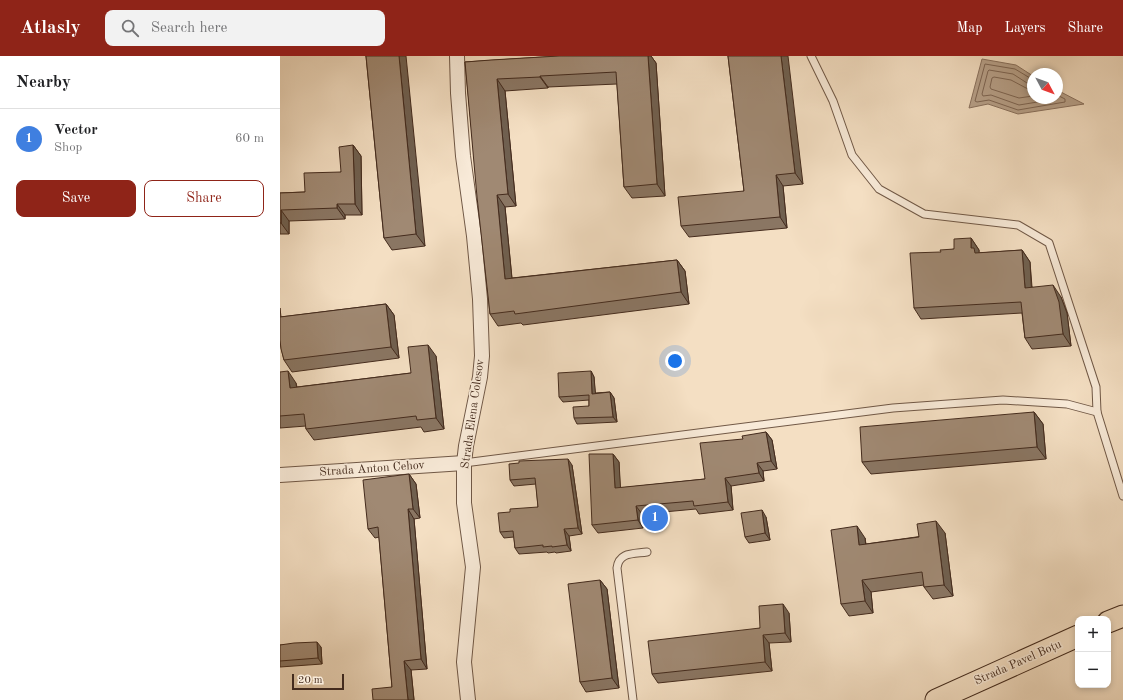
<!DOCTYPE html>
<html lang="en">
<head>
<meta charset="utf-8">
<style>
  :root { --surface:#fff; --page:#f2f2f2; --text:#202124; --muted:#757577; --line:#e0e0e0; --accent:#8f2418 }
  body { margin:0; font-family:"Old Standard TT",serif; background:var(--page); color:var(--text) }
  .controls { position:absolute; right:12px; bottom:12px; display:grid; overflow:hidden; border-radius:8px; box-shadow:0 2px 6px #0003 }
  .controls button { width:36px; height:36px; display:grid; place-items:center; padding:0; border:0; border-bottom:1px solid var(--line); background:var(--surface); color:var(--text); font:20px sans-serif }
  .compass { position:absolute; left:747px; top:12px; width:36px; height:36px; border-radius:50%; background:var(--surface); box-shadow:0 2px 6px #0003; rotate:131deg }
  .scale { position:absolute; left:12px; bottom:10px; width:52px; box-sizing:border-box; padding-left:4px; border:2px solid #442b1d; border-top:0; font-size:11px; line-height:14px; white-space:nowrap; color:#442b1d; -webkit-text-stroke:3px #f8ead8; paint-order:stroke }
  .you { position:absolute; left:395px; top:305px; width:14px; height:14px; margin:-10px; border:3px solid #fff; border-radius:50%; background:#1a73e8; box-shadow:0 0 0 6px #1a73e833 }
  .badge { display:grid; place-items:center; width:26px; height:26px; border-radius:50%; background:var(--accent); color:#fff; font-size:13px; font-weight:700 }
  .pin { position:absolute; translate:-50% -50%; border:2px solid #fff; box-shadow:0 1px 4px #0006 }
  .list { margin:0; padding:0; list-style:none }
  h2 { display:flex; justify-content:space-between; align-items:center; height:52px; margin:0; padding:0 16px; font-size:17px }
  h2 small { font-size:13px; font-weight:400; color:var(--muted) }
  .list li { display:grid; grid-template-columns:26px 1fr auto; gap:12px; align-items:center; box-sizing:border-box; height:60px; padding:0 16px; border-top:1px solid var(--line) }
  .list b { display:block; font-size:15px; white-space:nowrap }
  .list p { margin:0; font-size:13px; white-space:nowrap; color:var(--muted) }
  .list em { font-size:13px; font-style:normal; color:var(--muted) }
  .actions { display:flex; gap:8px; padding:12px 16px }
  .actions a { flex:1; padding:9px 0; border:1px solid var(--accent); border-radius:8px; text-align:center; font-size:14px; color:var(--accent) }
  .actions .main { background:var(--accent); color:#fff }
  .icon { flex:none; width:22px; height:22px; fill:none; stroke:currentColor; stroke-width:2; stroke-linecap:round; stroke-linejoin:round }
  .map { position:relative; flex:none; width:843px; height:644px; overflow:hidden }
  header { display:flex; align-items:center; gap:24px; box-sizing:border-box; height:56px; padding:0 20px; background:var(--accent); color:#fff }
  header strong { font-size:19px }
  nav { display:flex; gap:22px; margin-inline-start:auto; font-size:14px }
  .search { width:280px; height:36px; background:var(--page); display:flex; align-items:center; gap:10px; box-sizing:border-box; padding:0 14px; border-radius:8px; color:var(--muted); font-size:15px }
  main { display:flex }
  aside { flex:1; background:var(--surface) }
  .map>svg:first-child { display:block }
  .water { fill:#b8a28b; stroke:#8a725f }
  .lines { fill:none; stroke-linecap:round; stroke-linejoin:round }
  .shore { stroke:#7e6654; stroke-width:1 }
  .service-casing { stroke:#705846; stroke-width:9 }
  .minor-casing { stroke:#705846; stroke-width:16 }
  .primary-casing { stroke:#442b1d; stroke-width:23 }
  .service { stroke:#f8ead8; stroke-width:7 }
  .minor { stroke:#f8ead8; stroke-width:14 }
  .primary { stroke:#f4dfc3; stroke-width:21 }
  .wall { fill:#8a7663; stroke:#442b1d }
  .shaded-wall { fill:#706050; stroke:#442b1d }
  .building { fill:#a08973; stroke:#442b1d }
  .labels { text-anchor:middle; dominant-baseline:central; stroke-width:3; stroke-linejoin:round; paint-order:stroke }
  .street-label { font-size:12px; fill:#442b1d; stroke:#f8ead8 }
</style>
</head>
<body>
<header>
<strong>Atlasly</strong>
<div class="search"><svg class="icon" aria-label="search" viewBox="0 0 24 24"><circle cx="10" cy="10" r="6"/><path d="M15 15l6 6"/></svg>Search here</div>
<nav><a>Map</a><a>Layers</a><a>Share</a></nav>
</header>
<main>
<aside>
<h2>Nearby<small></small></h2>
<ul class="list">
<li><span class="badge" style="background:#3f7fe0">1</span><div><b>Vector</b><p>Shop</p></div><em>60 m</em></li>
</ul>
<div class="actions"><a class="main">Save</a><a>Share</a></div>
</aside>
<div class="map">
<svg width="843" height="644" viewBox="0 0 843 644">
  <rect width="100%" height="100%" fill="#f4dfc3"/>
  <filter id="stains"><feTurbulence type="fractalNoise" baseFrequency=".005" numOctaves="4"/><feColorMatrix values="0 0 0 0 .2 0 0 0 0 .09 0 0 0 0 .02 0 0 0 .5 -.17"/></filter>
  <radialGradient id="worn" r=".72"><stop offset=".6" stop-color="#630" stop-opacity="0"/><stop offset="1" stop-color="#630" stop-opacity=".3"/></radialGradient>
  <polygon class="water" points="702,3 736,9 753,20 753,42 777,42 777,34 804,48 738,58 708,48 689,52"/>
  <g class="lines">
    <g class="shore">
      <polyline points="753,23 750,22 735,13 705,8 695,45 697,46 709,44 738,54 785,46 785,43 777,39"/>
      <polyline points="753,28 747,27 733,18 709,14 708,15 702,38 703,40 711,39 739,49 770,44 771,42"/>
      <polyline points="753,34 746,32 731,24 714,21 712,22 710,31 711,33 739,42 753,40"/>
    </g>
    <defs>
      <g id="service">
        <polyline points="531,0 553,45 572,99 599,133 644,158 738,169 769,187 816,331 817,356 843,440"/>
        <polyline points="184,407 613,352 723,344 787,348 817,356"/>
        <path d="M353 644 337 512C339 496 353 498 367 496"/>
      </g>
      <g id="minor">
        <polyline points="177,0 178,37 183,100 194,180 200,243 202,300 200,321 186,390 184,407 184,447 193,511 184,606 188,644"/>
        <polyline points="0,419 184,407"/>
      </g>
      <g id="primary">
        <polyline points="828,566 843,560"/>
        <polyline points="656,644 798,580"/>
      </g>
    </defs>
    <use href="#service" class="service-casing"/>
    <use href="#minor" class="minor-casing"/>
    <use href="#primary" class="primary-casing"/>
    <use href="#service" class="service"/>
    <use href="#minor" class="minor"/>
    <use href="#primary" class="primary"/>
  </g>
  <g class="wall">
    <polygon points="86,0 145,190 112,194 104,182"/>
    <polygon points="279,0 371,0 376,7 385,140 352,142 344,131 337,28 268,31 268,32 225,35 236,150 225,151 232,222 397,204 405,215 409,248 243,269 241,267 218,270 210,258 185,6"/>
    <polygon points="448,0 523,128 503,130 507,172 409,181 401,170 464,135"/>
    <polygon points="73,89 81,100 82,159 65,159 65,163 9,165 9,178 0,178 0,137 25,136 61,116"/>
    <polygon points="691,182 699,194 699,197 742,194 750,206 752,231 781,241 787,257 791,290 752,293 745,282 742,257 641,263 634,252 661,196 674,193"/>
    <polygon points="106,248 114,259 119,302 12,316 4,304 0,287 0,252 1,261"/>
    <polygon points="156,300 164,373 144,376 141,371 34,384 26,373 26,370 0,372 0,316 16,327 17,331 131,317"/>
    <polygon points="311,315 314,321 315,337 330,336 334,342 337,366 297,368 294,362 309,350 309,344 283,346 279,341"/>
    <polygon points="754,356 763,368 766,403 591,418 582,406"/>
    <polygon points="486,376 492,384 497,413 483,415 484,425 451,430 453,454 419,458 416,453 362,458 363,472 318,477 312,469 333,398 339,406 340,432 425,423 463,383"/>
    <polygon points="292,409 302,478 289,480 291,495 276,497 275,496 268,497 267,496 239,498 235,492 234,481 224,482 220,476 258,451 256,428 234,430 230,424"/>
    <polygon points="129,418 136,428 140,462 134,463 147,613 131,614 134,644 93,644 112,631 99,481 95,482 88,473"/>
    <polygon points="486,461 490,484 469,487 465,481"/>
    <polygon points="665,477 673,540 653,543 644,531 644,529 591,536 593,557 569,560 561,548 585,482 586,488"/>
    <polygon points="320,524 327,533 339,632 306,636 300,626"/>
    <polygon points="509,557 511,586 489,587 492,615 378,627 372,618 480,572"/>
    <polygon points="0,589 41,591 42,608 0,611"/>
  </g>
  <g class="shaded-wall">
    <polygon points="119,0 126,0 145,190 136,178"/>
    <polygon points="368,0 371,0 376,7 385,140 377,128"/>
    <polygon points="501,0 508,0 523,128 515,117"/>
    <polygon points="260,20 268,31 268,32 260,21"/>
    <polygon points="217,23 225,35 236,150 228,138"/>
    <polygon points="73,89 81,100 82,159 75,148"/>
    <polygon points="496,119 503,130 507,172 500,161"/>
    <polygon points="217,139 225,151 233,234 225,223"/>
    <polygon points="57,148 65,159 65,163 57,152"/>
    <polygon points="1,154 9,165 9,178 1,167"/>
    <polygon points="691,182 699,194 699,199 702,209 691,192"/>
    <polygon points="742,194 750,206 752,243 745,232"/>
    <polygon points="397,204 405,215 409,248 401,236"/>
    <polygon points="773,229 781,241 787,257 791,290 783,278"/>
    <polygon points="106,248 114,259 119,302 111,291"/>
    <polygon points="148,289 156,300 164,373 156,362"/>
    <polygon points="8,315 16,327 18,343 10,332"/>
    <polygon points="311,315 314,321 316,343 312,338"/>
    <polygon points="330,336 334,342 337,366 333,361"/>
    <polygon points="754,356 763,368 766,403 757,391"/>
    <polygon points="486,376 492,384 497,413 491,405"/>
    <polygon points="333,398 339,406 341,440 335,432"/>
    <polygon points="288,403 292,409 302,478 298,472"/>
    <polygon points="477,407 483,415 484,425 479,417"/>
    <polygon points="129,418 136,428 140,462 133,453"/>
    <polygon points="445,422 451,430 453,454 448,446"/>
    <polygon points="356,450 362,458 363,472 358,464"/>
    <polygon points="128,453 134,463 147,613 141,603"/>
    <polygon points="482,454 486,461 490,484 485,477"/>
    <polygon points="656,465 665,477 673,540 664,529"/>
    <polygon points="577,470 585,482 587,501 579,489"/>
    <polygon points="284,473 289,480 291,495 287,489"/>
    <polygon points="320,524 327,533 339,632 332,622"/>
    <polygon points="582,524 591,536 593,557 585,545"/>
    <polygon points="503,548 509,557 511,586 505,577"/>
    <polygon points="483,579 489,587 492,615 485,606"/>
    <polygon points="37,586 41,591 42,608 38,602"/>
    <polygon points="124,605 131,614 134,644 128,644"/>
  </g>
  <g class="building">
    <polygon points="86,0 119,0 136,178 104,182"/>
    <polygon points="279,0 368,0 377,128 344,131 336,16 260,20 260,21 217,23 228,138 217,139 225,223 397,204 401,236 235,258 234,255 210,258 197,141 185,6 211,4"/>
    <polygon points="448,0 501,0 515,117 496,119 500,161 401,170 398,141 464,135"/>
    <polygon points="73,89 75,148 57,148 57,152 1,154 1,167 0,167 0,137 25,136 24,117 61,116 59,91"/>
    <polygon points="691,182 691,192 694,192 695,197 742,194 745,232 773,229 779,246 783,278 745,282 741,246 634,252 630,197 661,196 660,194 674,193 674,183"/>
    <polygon points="106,248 111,291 4,304 1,293 0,284 0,261"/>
    <polygon points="148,289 156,362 137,364 136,360 26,373 24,358 0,360 0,316 8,315 10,332 131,317 128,291"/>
    <polygon points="311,315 312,338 330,336 333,361 294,362 293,351 309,350 309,339 279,341 278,317"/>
    <polygon points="754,356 757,391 582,406 580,371"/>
    <polygon points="486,376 491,405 477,407 479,417 445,422 448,446 414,450 413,445 356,450 358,464 312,469 309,398 333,398 335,432 425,423 420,387 463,383 462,380"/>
    <polygon points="288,403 298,472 284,473 287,489 272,491 272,490 263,491 263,489 235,492 233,475 220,476 218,457 230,456 230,453 258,451 255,422 230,424 229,408 239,407 239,405"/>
    <polygon points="129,418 133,453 128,453 141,603 124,605 128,644 93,644 92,633 112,631 98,471 88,473 83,424"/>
    <polygon points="482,454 485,477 465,481 461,457"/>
    <polygon points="656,465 664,529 644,531 642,516 582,524 585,545 561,548 551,474 577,470 579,489 639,481 637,468"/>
    <polygon points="320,524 332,622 300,626 288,528"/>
    <polygon points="503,548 505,577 483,579 485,606 372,618 368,585 480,572 479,550"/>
    <polygon points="37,586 38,602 0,605 0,589 14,587"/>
  </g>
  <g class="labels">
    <g class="street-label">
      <text transform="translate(193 358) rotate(-82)">Strada Elena Colesov</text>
      <text transform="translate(92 413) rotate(-4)">Strada Anton Cehov</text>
      <text transform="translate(738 607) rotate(-24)">Strada Pavel Boțu</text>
    </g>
  </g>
  <rect width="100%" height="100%" filter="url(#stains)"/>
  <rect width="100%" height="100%" fill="url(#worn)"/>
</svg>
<div class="controls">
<button>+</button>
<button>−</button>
</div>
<svg class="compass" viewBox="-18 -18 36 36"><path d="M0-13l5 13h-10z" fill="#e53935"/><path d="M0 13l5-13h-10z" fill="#757577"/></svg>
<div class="scale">20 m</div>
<div class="you"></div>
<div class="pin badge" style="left:375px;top:462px;background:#3f7fe0">1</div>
</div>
</main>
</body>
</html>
